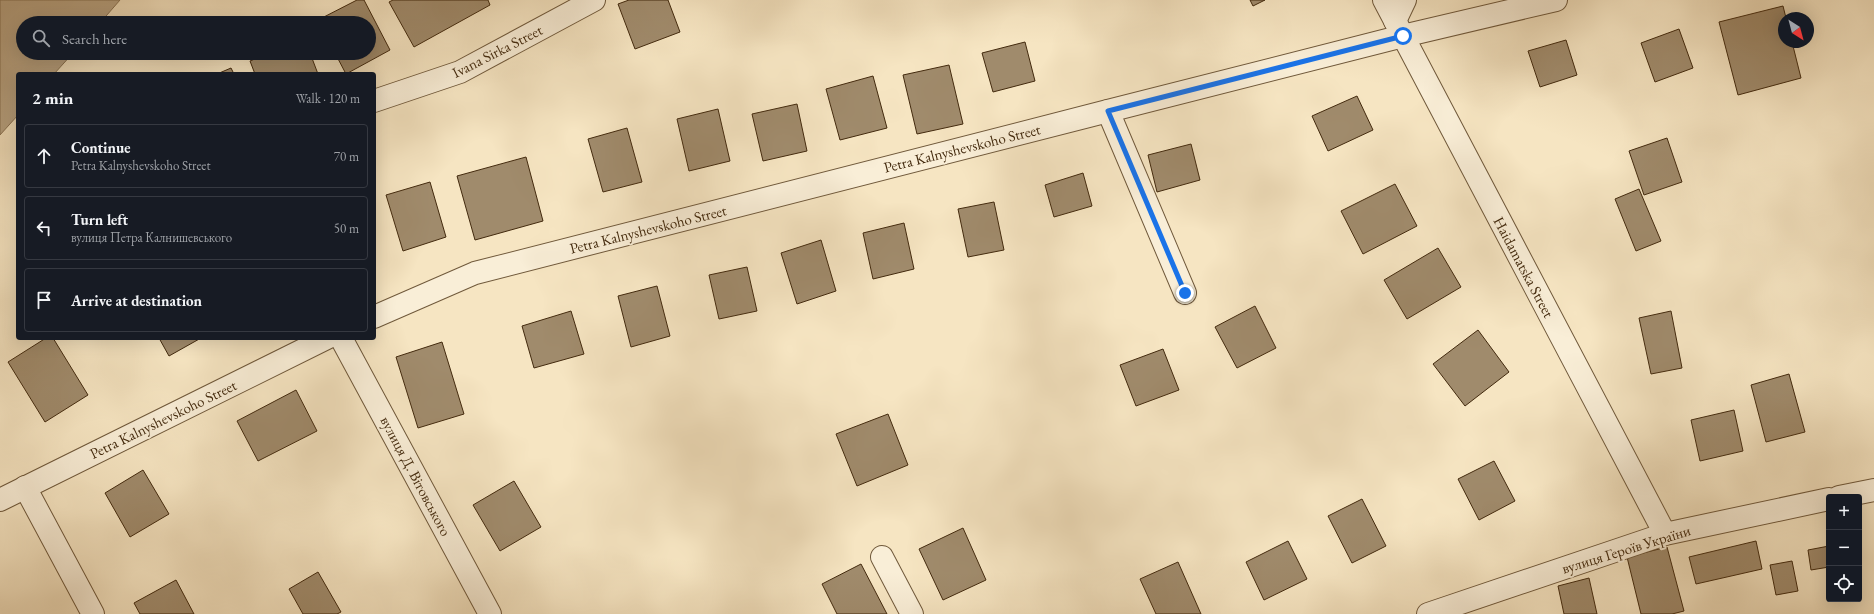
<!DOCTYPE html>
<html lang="en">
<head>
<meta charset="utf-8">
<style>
  :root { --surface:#171b24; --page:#20242c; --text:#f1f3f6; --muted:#9ea1a6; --line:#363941 }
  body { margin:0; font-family:"EB Garamond",serif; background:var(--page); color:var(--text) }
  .controls { position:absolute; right:12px; bottom:12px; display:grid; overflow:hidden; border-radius:4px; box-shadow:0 4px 16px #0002 }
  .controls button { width:36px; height:36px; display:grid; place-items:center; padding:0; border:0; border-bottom:1px solid var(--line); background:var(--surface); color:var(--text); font:20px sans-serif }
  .compass { position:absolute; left:1778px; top:12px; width:36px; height:36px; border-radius:50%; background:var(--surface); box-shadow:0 4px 16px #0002; rotate:144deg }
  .stop { position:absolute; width:12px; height:12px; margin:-9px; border:3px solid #1a73e8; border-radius:50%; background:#fff }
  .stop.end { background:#1a73e8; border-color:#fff; box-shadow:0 1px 4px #0008 }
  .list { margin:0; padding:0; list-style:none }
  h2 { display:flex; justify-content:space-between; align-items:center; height:52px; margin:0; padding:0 16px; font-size:17px }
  h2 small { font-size:13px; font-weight:400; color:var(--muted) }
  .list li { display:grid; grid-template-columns:26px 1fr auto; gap:12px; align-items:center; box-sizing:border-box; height:64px; margin:0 8px 8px; padding:0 8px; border:1px solid var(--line); border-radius:4px }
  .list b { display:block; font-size:15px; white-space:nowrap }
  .list p { margin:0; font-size:13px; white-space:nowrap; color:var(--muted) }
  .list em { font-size:13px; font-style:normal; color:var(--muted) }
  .icon { flex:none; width:22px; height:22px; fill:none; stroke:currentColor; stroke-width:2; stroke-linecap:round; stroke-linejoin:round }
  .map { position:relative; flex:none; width:1874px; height:614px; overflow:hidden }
  .search { position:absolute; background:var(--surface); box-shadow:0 4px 16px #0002; left:16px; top:16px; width:360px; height:44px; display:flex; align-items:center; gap:10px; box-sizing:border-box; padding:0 14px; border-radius:22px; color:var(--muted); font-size:15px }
  .panel { position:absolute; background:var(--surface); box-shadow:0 4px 16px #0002; left:16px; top:72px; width:360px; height:268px; border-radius:4px }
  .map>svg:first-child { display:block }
  .water { fill:#b9a585; stroke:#8a7455 }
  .building { fill:#a08b6c; stroke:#432a0e }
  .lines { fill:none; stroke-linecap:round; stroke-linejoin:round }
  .minor-casing { stroke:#70593b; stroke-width:24 }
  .minor { stroke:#f9eed7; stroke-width:22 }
  .route { stroke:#1a73e8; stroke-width:5 }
  .labels { text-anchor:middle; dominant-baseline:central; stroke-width:4; stroke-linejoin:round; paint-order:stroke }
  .street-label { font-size:15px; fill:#432a0e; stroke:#f9eed7 }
</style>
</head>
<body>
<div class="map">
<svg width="1874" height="614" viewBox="0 0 1874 614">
  <rect width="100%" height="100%" fill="#f6e5c2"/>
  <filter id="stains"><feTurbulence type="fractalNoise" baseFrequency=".005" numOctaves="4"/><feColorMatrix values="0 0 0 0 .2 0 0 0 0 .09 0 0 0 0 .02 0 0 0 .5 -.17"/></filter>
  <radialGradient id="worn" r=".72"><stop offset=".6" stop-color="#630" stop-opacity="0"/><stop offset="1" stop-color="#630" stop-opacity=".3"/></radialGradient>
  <polygon class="water" points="0,0 120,0 100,23 23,23 23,53 73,53 54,74 18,74 18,115 0,135"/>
  <g class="building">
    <polygon points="357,0 364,0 390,50 346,74 335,53 369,53 369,23 320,23 318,20"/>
    <polygon points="393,0 488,0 490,5 414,47 389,2"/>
    <polygon points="629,0 668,0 680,32 635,49 618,4"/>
    <polygon points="1250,0 1265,0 1253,6"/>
    <polygon points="1783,6 1786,18 1784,18 1784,42 1792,42 1801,78 1738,95 1719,22"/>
    <polygon points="1679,29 1693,68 1655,82 1641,43"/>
    <polygon points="1566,40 1577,75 1540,87 1528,51"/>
    <polygon points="1025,42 1035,81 993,92 982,53"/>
    <polygon points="269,53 310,53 318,74 255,74 250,61"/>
    <polygon points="949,65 963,124 917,134 903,75"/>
    <polygon points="231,68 234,74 217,74"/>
    <polygon points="873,76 887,128 840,140 826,89"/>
    <polygon points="1357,96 1373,130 1328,151 1312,116"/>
    <polygon points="797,104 807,151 763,161 752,114"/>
    <polygon points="718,109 730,161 689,171 677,119"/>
    <polygon points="627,128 642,182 603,192 588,139"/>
    <polygon points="1667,138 1682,182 1644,195 1629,151"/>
    <polygon points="1191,144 1200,180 1157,192 1148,155"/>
    <polygon points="526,157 543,221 475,240 457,176"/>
    <polygon points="1083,173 1092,206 1054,217 1045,185"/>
    <polygon points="430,182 446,237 403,251 386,195"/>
    <polygon points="1395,184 1417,226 1363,254 1341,211"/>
    <polygon points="1639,189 1661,241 1636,251 1615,199"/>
    <polygon points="994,202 1004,250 968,257 958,209"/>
    <polygon points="904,223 914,269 873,279 863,233"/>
    <polygon points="821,240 836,291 797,304 781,253"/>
    <polygon points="1438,248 1461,287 1407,319 1384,280"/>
    <polygon points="747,267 757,311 719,319 709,275"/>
    <polygon points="657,286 670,336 631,347 618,296"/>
    <polygon points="1255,306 1276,348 1237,368 1215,327"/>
    <polygon points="571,311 584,354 534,368 522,326"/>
    <polygon points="1671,311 1682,368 1651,374 1639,318"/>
    <polygon points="1478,330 1509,372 1465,406 1433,364"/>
    <polygon points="46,338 53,338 88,395 45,422 8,362"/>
    <polygon points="159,338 201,338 169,356"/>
    <polygon points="442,342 464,414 418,428 396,357"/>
    <polygon points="1163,349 1179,390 1136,406 1120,365"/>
    <polygon points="1789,374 1805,432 1766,442 1751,385"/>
    <polygon points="296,390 317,431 258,461 237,421"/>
    <polygon points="1734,410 1743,451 1700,461 1691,420"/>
    <polygon points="888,414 908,465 857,486 836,434"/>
    <polygon points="1494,461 1515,501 1479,520 1458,479"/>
    <polygon points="143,470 169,514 130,537 105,493"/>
    <polygon points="514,481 541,527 500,551 473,505"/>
    <polygon points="1362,499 1386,546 1352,563 1328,516"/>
    <polygon points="963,528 986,580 943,600 919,549"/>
    <polygon points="1288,541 1307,579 1264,600 1246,562"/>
    <polygon points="1756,541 1762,569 1696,584 1689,557"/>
    <polygon points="1829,546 1829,567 1811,570 1808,550"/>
    <polygon points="1667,547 1684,611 1672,614 1641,614 1627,557"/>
    <polygon points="1792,561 1798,591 1776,595 1770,565"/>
    <polygon points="1178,562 1201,614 1156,614 1140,579"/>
    <polygon points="861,564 887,614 837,614 822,584"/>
    <polygon points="318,572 341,612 337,614 303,614 289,589"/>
    <polygon points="1589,578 1597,614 1564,614 1558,586"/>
    <polygon points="176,580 194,614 140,614 134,603"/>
  </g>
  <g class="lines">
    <defs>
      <g id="minor">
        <polyline points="1384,0 1665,534"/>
        <polyline points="1395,21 1405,0"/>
        <polyline points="374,101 460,72 594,0"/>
        <polyline points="1108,111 1185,293"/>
        <polyline points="374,317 475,273 1108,111 1403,36 1556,0"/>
        <polyline points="341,338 490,614"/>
        <polyline points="25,487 93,614"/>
        <polyline points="1839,497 1874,490"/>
        <polyline points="0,500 327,338"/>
        <polyline points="882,557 912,614"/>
        <polyline points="1428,614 1665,534 1829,499"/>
      </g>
    </defs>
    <use href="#minor" class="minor-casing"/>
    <use href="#minor" class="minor"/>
  </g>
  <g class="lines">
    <polyline class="route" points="1185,293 1108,111 1403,36"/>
  </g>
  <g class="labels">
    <g class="street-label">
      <text transform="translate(497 51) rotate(-27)">Ivana Sirka Street</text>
      <text transform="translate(962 148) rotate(-14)">Petra Kalnyshevskoho Street</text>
      <text transform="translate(648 229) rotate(-14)">Petra Kalnyshevskoho Street</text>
      <text transform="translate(1524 267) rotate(62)">Haidamatska Street</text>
      <text transform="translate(163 419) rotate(-26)">Petra Kalnyshevskoho Street</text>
      <text transform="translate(416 476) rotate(62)">вулиця Д. Вітовського</text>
      <text transform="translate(1626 549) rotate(-17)">вулиця Героїв України</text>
    </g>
  </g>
  <rect width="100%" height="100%" filter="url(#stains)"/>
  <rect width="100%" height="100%" fill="url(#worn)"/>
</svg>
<div class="controls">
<button>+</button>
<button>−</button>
<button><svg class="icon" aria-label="locate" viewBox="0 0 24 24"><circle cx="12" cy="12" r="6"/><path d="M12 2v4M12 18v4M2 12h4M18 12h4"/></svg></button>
</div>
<svg class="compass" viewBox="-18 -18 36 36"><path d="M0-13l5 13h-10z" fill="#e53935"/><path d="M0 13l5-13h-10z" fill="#9ea1a6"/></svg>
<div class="stop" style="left:1403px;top:36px"></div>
<div class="stop end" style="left:1185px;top:293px"></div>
<div class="search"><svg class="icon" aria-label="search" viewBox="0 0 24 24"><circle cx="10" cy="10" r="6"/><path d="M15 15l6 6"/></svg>Search here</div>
<section class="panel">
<h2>2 min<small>Walk · 120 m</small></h2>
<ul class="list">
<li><svg class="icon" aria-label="ahead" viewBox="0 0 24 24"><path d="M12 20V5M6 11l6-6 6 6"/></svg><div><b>Continue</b><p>Petra Kalnyshevskoho Street</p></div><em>70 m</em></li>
<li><svg class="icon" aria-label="left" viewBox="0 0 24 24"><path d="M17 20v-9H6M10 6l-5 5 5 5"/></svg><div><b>Turn left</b><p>вулиця Петра Калнишевського</p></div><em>50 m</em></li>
<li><svg class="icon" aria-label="arrive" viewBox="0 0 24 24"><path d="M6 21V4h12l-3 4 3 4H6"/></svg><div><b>Arrive at destination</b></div></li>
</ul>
</section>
</div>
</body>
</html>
